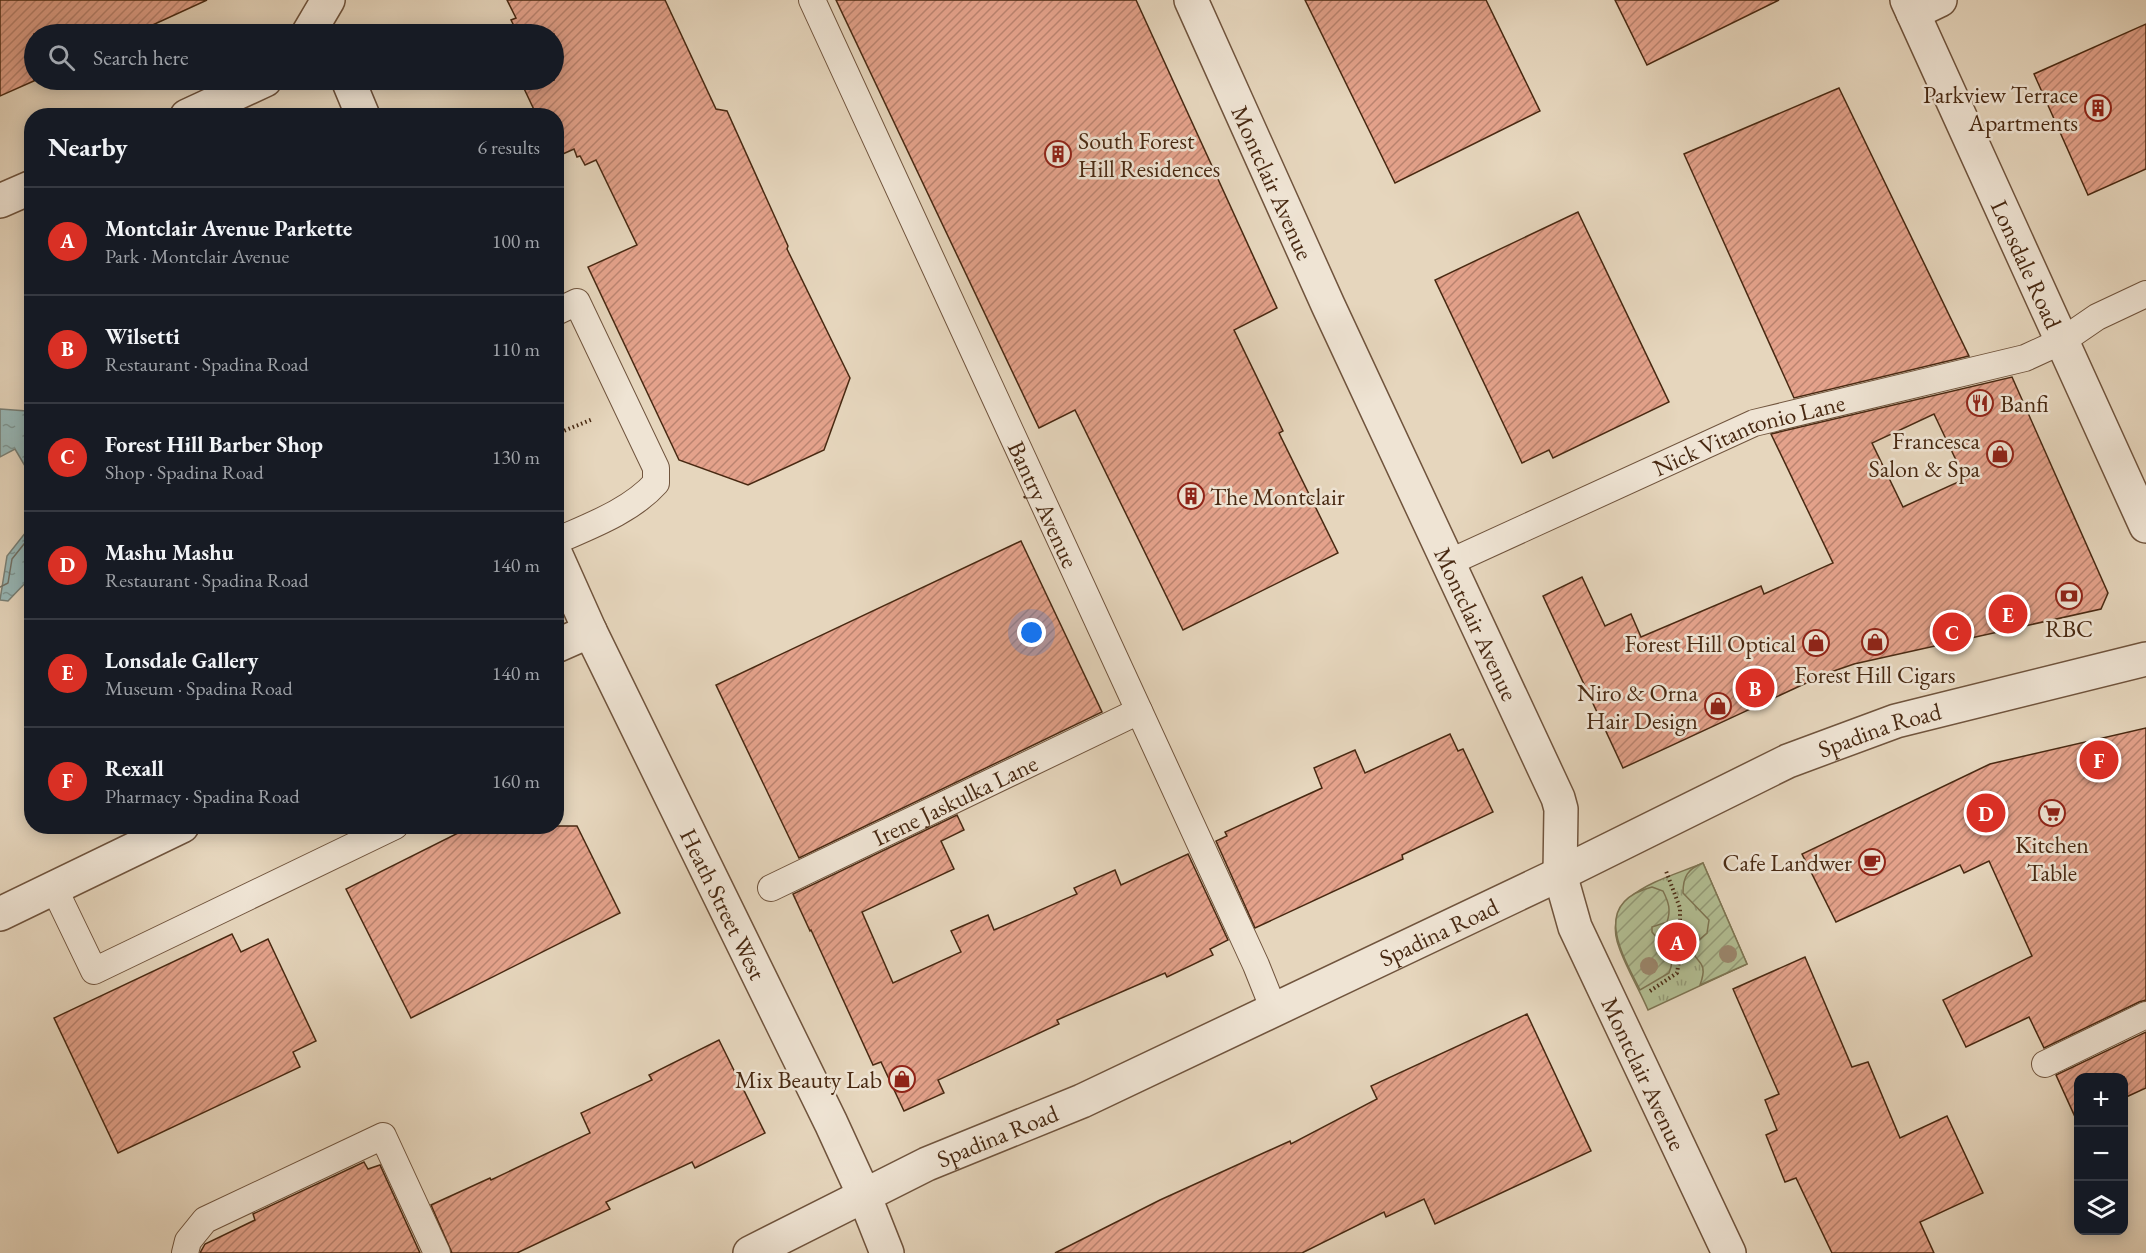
<!DOCTYPE html>
<html lang="en">
<head>
<meta charset="utf-8">
<style>
  :root { --surface:#171b24; --page:#242831; --text:#f1f3f6; --muted:#9ea1a6; --line:#363941; --accent:#d93025 }
  body { margin:0; font-family:"EB Garamond",serif; background:var(--page); color:var(--text) }
  .controls { position:absolute; right:18px; bottom:18px; display:grid; overflow:hidden; border-radius:12px; box-shadow:0 3px 15px #0003 }
  .controls button { width:54px; height:54px; display:grid; place-items:center; padding:0; border:0; border-bottom:2px solid var(--line); background:var(--surface); color:var(--text); font:30px sans-serif }
  .you { position:absolute; left:1032px; top:633px; width:21px; height:21px; margin:-15px; border:4px solid #fff; border-radius:50%; background:#1a73e8; box-shadow:0 0 0 9px #1a73e833 }
  .badge { display:grid; place-items:center; width:39px; height:39px; border-radius:50%; background:var(--accent); color:#fff; font-size:20px; font-weight:700 }
  .pin { position:absolute; translate:-50% -50%; border:3px solid #fff; box-shadow:0 2px 6px #0006 }
  .list { margin:0; padding:0; list-style:none }
  h2 { display:flex; justify-content:space-between; align-items:center; height:78px; margin:0; padding:0 24px; font-size:26px }
  h2 small { font-size:20px; font-weight:400; color:var(--muted) }
  .list li { display:grid; grid-template-columns:39px 1fr auto; gap:18px; align-items:center; box-sizing:border-box; height:108px; padding:0 24px; border-top:2px solid var(--line) }
  .list b { display:block; font-size:22px; white-space:nowrap }
  .list p { margin:0; font-size:20px; white-space:nowrap; color:var(--muted) }
  .list em { font-size:20px; font-style:normal; color:var(--muted) }
  .icon { flex:none; width:33px; height:33px; fill:none; stroke:currentColor; stroke-width:2; stroke-linecap:round; stroke-linejoin:round }
  .map { position:relative; flex:none; width:2146px; height:1253px; overflow:hidden }
  .search { position:absolute; background:var(--surface); box-shadow:0 3px 15px #0003; left:24px; top:24px; width:540px; height:66px; display:flex; align-items:center; gap:15px; box-sizing:border-box; padding:0 21px; border-radius:33px; color:var(--muted); font-size:22px }
  .panel { position:absolute; background:var(--surface); box-shadow:0 3px 15px #0003; left:24px; top:108px; width:540px; height:726px; border-radius:24px }
  .map>svg:first-child { display:block }
  .grass { fill:url(#grass-tufts); stroke:#7d7452; stroke-width:1.5 }
  .garden { fill:url(#garden-furrows); stroke:#7d7452; stroke-width:1.5 }
  .water { fill:url(#water-ripples); stroke:#777f76; stroke-width:1.5 }
  .lines { fill:none; stroke-linecap:round; stroke-linejoin:round }
  .shore { stroke:#707065; stroke-width:1.5 }
  .building { fill:url(#building-hatch); stroke:#482912; stroke-width:1.5; fill-rule:evenodd }
  .service-casing { stroke:#70543d; stroke-width:28 }
  .minor-casing { stroke:#70543d; stroke-width:36 }
  .tertiary-casing { stroke:#70543d; stroke-width:36 }
  .path { stroke:#482912; stroke-width:4; stroke-dasharray:1.5 3; stroke-linecap:butt }
  .service { stroke:#efe4d4; stroke-width:26 }
  .minor { stroke:#efe4d4; stroke-width:33 }
  .tertiary { stroke:#efe4d4; stroke-width:33 }
  .tree { fill:#9b876d }
  .labels { text-anchor:middle; dominant-baseline:central; stroke-width:5; stroke-linejoin:round; paint-order:stroke }
  .poi-label { font-size:24px; fill:#482912; stroke:#efe4d4; text-anchor:end }
  .street-label { font-size:24px; fill:#482912; stroke:#efe4d4 }
</style>
</head>
<body>
<div class="map">
<svg width="2146" height="1253" viewBox="0 0 2146 1253">
  <defs>
    <pattern id="grass-tufts" width="24" height="20" patternUnits="userSpaceOnUse" patternTransform="scale(1.5)"><rect width="24" height="20" fill="#b2be93"/><path d="M3 7l-1-3M5 7V3M7 7l1-3M15 17l-1-3M17 17v-4M19 17l1-3" fill="none" stroke="#939a77"/></pattern>
    <pattern id="garden-furrows" width="10" height="10" patternUnits="userSpaceOnUse" patternTransform="scale(1.5)"><rect width="10" height="10" fill="#b2be93"/><path d="M-1 1l2-2M0 10L10 0M9 11l2-2" fill="none" stroke="#939a77"/></pattern>
    <pattern id="water-ripples" width="26" height="14" patternUnits="userSpaceOnUse" patternTransform="scale(1.5)"><rect width="26" height="14" fill="#97b8b8"/><path d="M2 4q2-2 4 0t4 0M15 11q2-2 4 0t4 0" fill="none" stroke="#7d9694"/></pattern>
    <pattern id="building-hatch" width="6" height="6" patternUnits="userSpaceOnUse" patternTransform="scale(1.5)"><rect width="6" height="6" fill="#e4a28b"/><path d="M-1 1l2-2M0 6l6-6M5 7l2-2" fill="none" stroke="#bb8470"/></pattern>
  </defs>
  <rect width="100%" height="100%" fill="#e6d6bd"/>
  <filter id="stains"><feTurbulence type="fractalNoise" baseFrequency=".00333" numOctaves="4"/><feColorMatrix values="0 0 0 0 .2 0 0 0 0 .09 0 0 0 0 .02 0 0 0 .5 -.17"/></filter>
  <radialGradient id="worn" r=".72"><stop offset=".6" stop-color="#630" stop-opacity="0"/><stop offset="1" stop-color="#630" stop-opacity=".3"/></radialGradient>
  <path class="grass" d="M1703 863 1747 964 1648 1010C1639 989 1628 971 1620 950 1597 893 1663 880 1703 863Z"/>
  <g class="garden">
    <path d="M1703 863 1747 964 1700 985C1710 958 1693 965 1692 946L1707 933 1709 920 1683 893C1683 876 1688 869 1703 863Z"/>
    <path d="M1652 887 1663 891C1669 903 1671 910 1667 922L1652 927V932C1664 948 1679 947 1669 973L1640 990C1621 952 1591 903 1652 887Z"/>
  </g>
  <polygon class="water" points="0,409 27,411 32,416 31,577 8,601 0,600 7,556 26,532 28,471 15,449 0,457"/>
  <g class="lines">
    <polyline class="shore" points="0,587 8,583 12,559 32,534"/>
  </g>
  <g class="building">
    <polygon points="0,0 207,0 133,34 34,34 34,80 36,80 0,96"/>
    <polygon points="507,0 665,0 716,109 727,111 788,246 787,249 850,378 824,450 748,485 679,460 588,267 637,245 596,160 585,165 580,156 577,157 574,149 556,157 556,116 537,116 520,80 554,80 554,34 500,34 515,28 511,20 516,18"/>
    <polygon points="836,0 1136,0 1277,308 1234,330 1283,431 1279,433 1338,553 1183,630 1075,410 1039,428"/>
    <polygon points="1305,0 1486,0 1540,111 1395,183"/>
    <polygon points="1615,0 1779,0 1647,65"/>
    <polygon points="2146,24 2146,169 2088,195 2034,74"/>
    <polygon points="1839,88 1969,356 1794,398 1684,154"/>
    <polygon points="1578,212 1669,402 1553,458 1549,450 1522,463 1435,280"/>
    <path d="M2012 377 2108 593 2101 609 1854 664 1828 673 1623 768 1543 596 1582 577 1605 626 1631 614 1641 637 1761 586 1764 594 1833 563 1771 434ZM1934 414 1965 479 1903 507 1872 443Z"/>
    <polygon points="1021,541 1102,712 799,858 716,685"/>
    <polygon points="2146,728 2146,1000 2139,1002 2044,1048 2029,1017 1966,1047 1943,1000 2032,956 1989,861 1964,873 1960,865 1836,922 1802,854 1990,764"/>
    <polygon points="1450,734 1458,751 1463,749 1493,812 1402,855 1403,859 1255,928 1216,841 1227,836 1225,832 1322,788 1314,768 1355,750 1365,773"/>
    <polygon points="957,815 964,830 941,841 954,869 862,912 893,983 961,952 951,931 988,915 994,930 1077,894 1074,888 1115,870 1121,885 1188,854 1228,940 1210,949 1213,955 1167,977 1165,973 1057,1020 1059,1024 938,1080 944,1093 904,1111 881,1062 873,1065 811,930 810,931 793,894"/>
    <polygon points="472,826 577,826 620,913 411,1018 346,889"/>
    <polygon points="232,934 241,952 268,939 316,1041 293,1052 300,1067 118,1153 54,1018"/>
    <polygon points="1805,957 1852,1067 1868,1062 1900,1138 1947,1116 1983,1193 1920,1222 1934,1253 1832,1253 1796,1178 1785,1182 1766,1135 1777,1130 1765,1100 1779,1094 1733,989"/>
    <polygon points="1527,1014 1591,1151 1435,1224 1424,1199 1386,1217 1384,1212 1302,1253 1055,1253 1160,1200 1290,1141 1291,1144 1377,1099 1371,1086"/>
    <polygon points="2146,1032 2146,1088 2124,1098 2124,1077 2079,1077 2079,1118 2076,1119 2056,1075"/>
    <polygon points="719,1040 765,1133 695,1168 692,1162 606,1202 610,1209 517,1253 452,1253 431,1205 490,1178 491,1180 590,1133 581,1113 652,1080 649,1075"/>
    <polygon points="364,1162 368,1169 380,1165 420,1253 200,1253 205,1244 255,1220 253,1214"/>
  </g>
  <g class="lines">
    <defs>
      <g id="service">
        <path id="s1" d="M812 0 1256 965 1274 1010"/>
        <path d="M556 312 577 302 656 468V483C631 511 590 526 556 541"/>
        <path id="s2" d="M1448 563 1754 423 2025 358 2062 341 2097 317 2146 294"/>
        <polyline points="54,888 94,971 395,826"/>
        <path id="s3" d="M771 888 1139 711"/>
        <polyline points="2045,1064 2146,1015"/>
        <polyline points="185,1253 188,1241 205,1220 383,1136 437,1253"/>
      </g>
      <g id="minor">
        <path id="s4" d="M1191 0 1328 305 1558 798 1561 809 1560 874 1575 927 1729 1253"/>
        <path id="s5" d="M1907 0 2146 526"/>
        <polyline points="1913,13 1940,0"/>
        <polyline points="308,34 328,0"/>
        <polyline points="348,80 363,116"/>
        <polyline points="187,116 265,80"/>
        <polyline points="0,201 32,187"/>
        <path id="s6" d="M556 555 590 631 831 1123 864 1195 887 1253"/>
        <polyline points="556,646 590,631"/>
        <polyline points="0,914 182,826"/>
      </g>
      <g id="tertiary">
        <path id="s7" d="M750 1253 927 1164 1082 1101 1560 874 1788 761 1896 721 2146 659"/>
      </g>
    </defs>
    <use href="#service" class="service-casing"/>
    <use href="#minor" class="minor-casing"/>
    <use href="#tertiary" class="tertiary-casing"/>
    <g class="path">
      <polyline points="556,434 593,419"/>
      <polyline points="1650,991 1677,973 1680,955 1680,908 1666,871"/>
    </g>
    <use href="#service" class="service"/>
    <use href="#minor" class="minor"/>
    <use href="#tertiary" class="tertiary"/>
  </g>
  <g class="tree">
    <circle cx="1728" cy="954" r="9"/>
    <circle cx="1649" cy="966" r="9"/>
  </g>
  <defs>
    <symbol id="building-ring" viewBox="-11 -11 22 22"><circle r="9.5" fill="#efe4d4" stroke="#8f2418" stroke-width="1.5"/><path d="M-4-6H4V6H1V3H-1V6H-4ZM-2.5-4.3h1.7v1.8h-1.7ZM.8-4.3h1.7v1.8H.8ZM-2.5-1h1.7V.8h-1.7ZM.8-1h1.7V.8H.8Z" fill="#8f2418"/></symbol>
    <symbol id="restaurant-ring" viewBox="-11 -11 22 22"><circle r="9.5" fill="#efe4d4" stroke="#8f2418" stroke-width="1.5"/><path d="M-5-6h1v4h1v-4h1v4h1v-4h1v5L-1.5 .5V6h-2V.5L-5-1ZM5-6V6H3V1.5H1.5Q1.5-4 5-6Z" fill="#8f2418"/></symbol>
    <symbol id="shop-ring" viewBox="-11 -11 22 22"><circle r="9.5" fill="#efe4d4" stroke="#8f2418" stroke-width="1.5"/><path d="M-5-2.5h2.3a2.7 3.5 0 0 1 5.4 0H5L5.5 6h-11ZM-1.5-2.5h3a1.5 2.3 0 0 0-3 0Z" fill="#8f2418"/></symbol>
    <symbol id="bank-ring" viewBox="-11 -11 22 22"><circle r="9.5" fill="#efe4d4" stroke="#8f2418" stroke-width="1.5"/><path d="M-6-4H6V4H-6ZM0-2.3a2.3 2.3 0 1 0 0 4.6a2.3 2.3 0 1 0 0-4.6Z" fill="#8f2418"/></symbol>
    <symbol id="supermarket-ring" viewBox="-11 -11 22 22"><circle r="9.5" fill="#efe4d4" stroke="#8f2418" stroke-width="1.5"/><path d="M-6-5.5h2.5l.6 2H6L4.5 2H-2.5L-4.4-4H-6ZM-1.5 3.2a1.3 1.3 0 1 0 .1 0ZM3 3.2a1.3 1.3 0 1 0 .1 0Z" fill="#8f2418"/></symbol>
    <symbol id="cafe-ring" viewBox="-11 -11 22 22"><circle r="9.5" fill="#efe4d4" stroke="#8f2418" stroke-width="1.5"/><path d="M-5.5-4.5H6V0H3Q3 3.5 0 3.5H-2.5Q-5.5 3.5-5.5 0ZM3-3.2v2h1.7v-2ZM-6 4.5H4V6H-6Z" fill="#8f2418"/></symbol>
  </defs>
  <g fill-rule="evenodd">
    <use href="#building-ring" x="2083" y="93" width="30" height="30"/>
    <use href="#building-ring" x="1043" y="139" width="30" height="30"/>
    <use href="#restaurant-ring" x="1965" y="388" width="30" height="30"/>
    <use href="#shop-ring" x="1985" y="439" width="30" height="30"/>
    <use href="#building-ring" x="1176" y="481" width="30" height="30"/>
    <use href="#bank-ring" x="2054" y="581" width="30" height="30"/>
    <use href="#shop-ring" x="1860" y="627" width="30" height="30"/>
    <use href="#shop-ring" x="1801" y="628" width="30" height="30"/>
    <use href="#shop-ring" x="1703" y="691" width="30" height="30"/>
    <use href="#supermarket-ring" x="2037" y="798" width="30" height="30"/>
    <use href="#cafe-ring" x="1857" y="847" width="30" height="30"/>
    <use href="#shop-ring" x="887" y="1064" width="30" height="30"/>
  </g>
  <g class="labels">
    <g class="poi-label">
      <text x="2078" y="94">Parkview Terrace<tspan x="2078" dy="28">Apartments</tspan></text>
      <text x="1078" y="140" text-anchor="start">South Forest<tspan x="1078" dy="28">Hill Residences</tspan></text>
      <text x="2000" y="403" text-anchor="start">Banfi</text>
      <text x="1980" y="440">Francesca<tspan x="1980" dy="28">Salon &amp; Spa</tspan></text>
      <text x="1210" y="496" text-anchor="start">The Montclair</text>
      <text x="2069" y="628" text-anchor="middle">RBC</text>
      <text x="1796" y="643">Forest Hill Optical</text>
      <text x="1875" y="674" text-anchor="middle">Forest Hill Cigars</text>
      <text x="1698" y="692">Niro &amp; Orna<tspan x="1698" dy="28">Hair Design</tspan></text>
      <text x="2052" y="844" text-anchor="middle">Kitchen<tspan x="2052" dy="28">Table</tspan></text>
      <text x="1852" y="862">Cafe Landwer</text>
      <text x="882" y="1079">Mix Beauty Lab</text>
    </g>
    <g class="street-label">
      <text stroke="none"><textPath href="#s4" startOffset="200">Montclair Avenue</textPath></text>
      <text stroke="none"><textPath href="#s5" startOffset="290">Lonsdale Road</textPath></text>
      <text stroke="none"><textPath href="#s2" startOffset="328">Nick Vitantonio Lane</textPath></text>
      <text stroke="none"><textPath href="#s1" startOffset="555">Bantry Avenue</textPath></text>
      <text stroke="none"><textPath href="#s4" startOffset="686">Montclair Avenue</textPath></text>
      <text stroke="none"><textPath href="#s7" startOffset="1246">Spadina Road</textPath></text>
      <text stroke="none"><textPath href="#s3" startOffset="204">Irene Jaskulka Lane</textPath></text>
      <text stroke="none"><textPath href="#s6" startOffset="387">Heath Street West</textPath></text>
      <text stroke="none"><textPath href="#s7" startOffset="760">Spadina Road</textPath></text>
      <text stroke="none"><textPath href="#s4" startOffset="1172">Montclair Avenue</textPath></text>
      <text stroke="none"><textPath href="#s7" startOffset="274">Spadina Road</textPath></text>
    </g>
  </g>
  <rect width="100%" height="100%" filter="url(#stains)"/>
  <rect width="100%" height="100%" fill="url(#worn)"/>
</svg>
<div class="controls">
<button>+</button>
<button>−</button>
<button><svg class="icon" aria-label="layers" viewBox="0 0 24 24"><path d="M12 4l9 5-9 5-9-5zM3 14l9 5 9-5"/></svg></button>
</div>
<div class="you"></div>
<div class="pin badge" style="left:1677px;top:942px">A</div>
<div class="pin badge" style="left:1755px;top:688px">B</div>
<div class="pin badge" style="left:1952px;top:632px">C</div>
<div class="pin badge" style="left:1986px;top:813px">D</div>
<div class="pin badge" style="left:2008px;top:614px">E</div>
<div class="pin badge" style="left:2099px;top:760px">F</div>
<div class="search"><svg class="icon" aria-label="search" viewBox="0 0 24 24"><circle cx="10" cy="10" r="6"/><path d="M15 15l6 6"/></svg>Search here</div>
<section class="panel">
<h2>Nearby<small>6 results</small></h2>
<ul class="list">
<li><span class="badge">A</span><div><b>Montclair Avenue Parkette</b><p>Park · Montclair Avenue</p></div><em>100 m</em></li>
<li><span class="badge">B</span><div><b>Wilsetti</b><p>Restaurant · Spadina Road</p></div><em>110 m</em></li>
<li><span class="badge">C</span><div><b>Forest Hill Barber Shop</b><p>Shop · Spadina Road</p></div><em>130 m</em></li>
<li><span class="badge">D</span><div><b>Mashu Mashu</b><p>Restaurant · Spadina Road</p></div><em>140 m</em></li>
<li><span class="badge">E</span><div><b>Lonsdale Gallery</b><p>Museum · Spadina Road</p></div><em>140 m</em></li>
<li><span class="badge">F</span><div><b>Rexall</b><p>Pharmacy · Spadina Road</p></div><em>160 m</em></li>
</ul>
</section>
</div>
</body>
</html>
